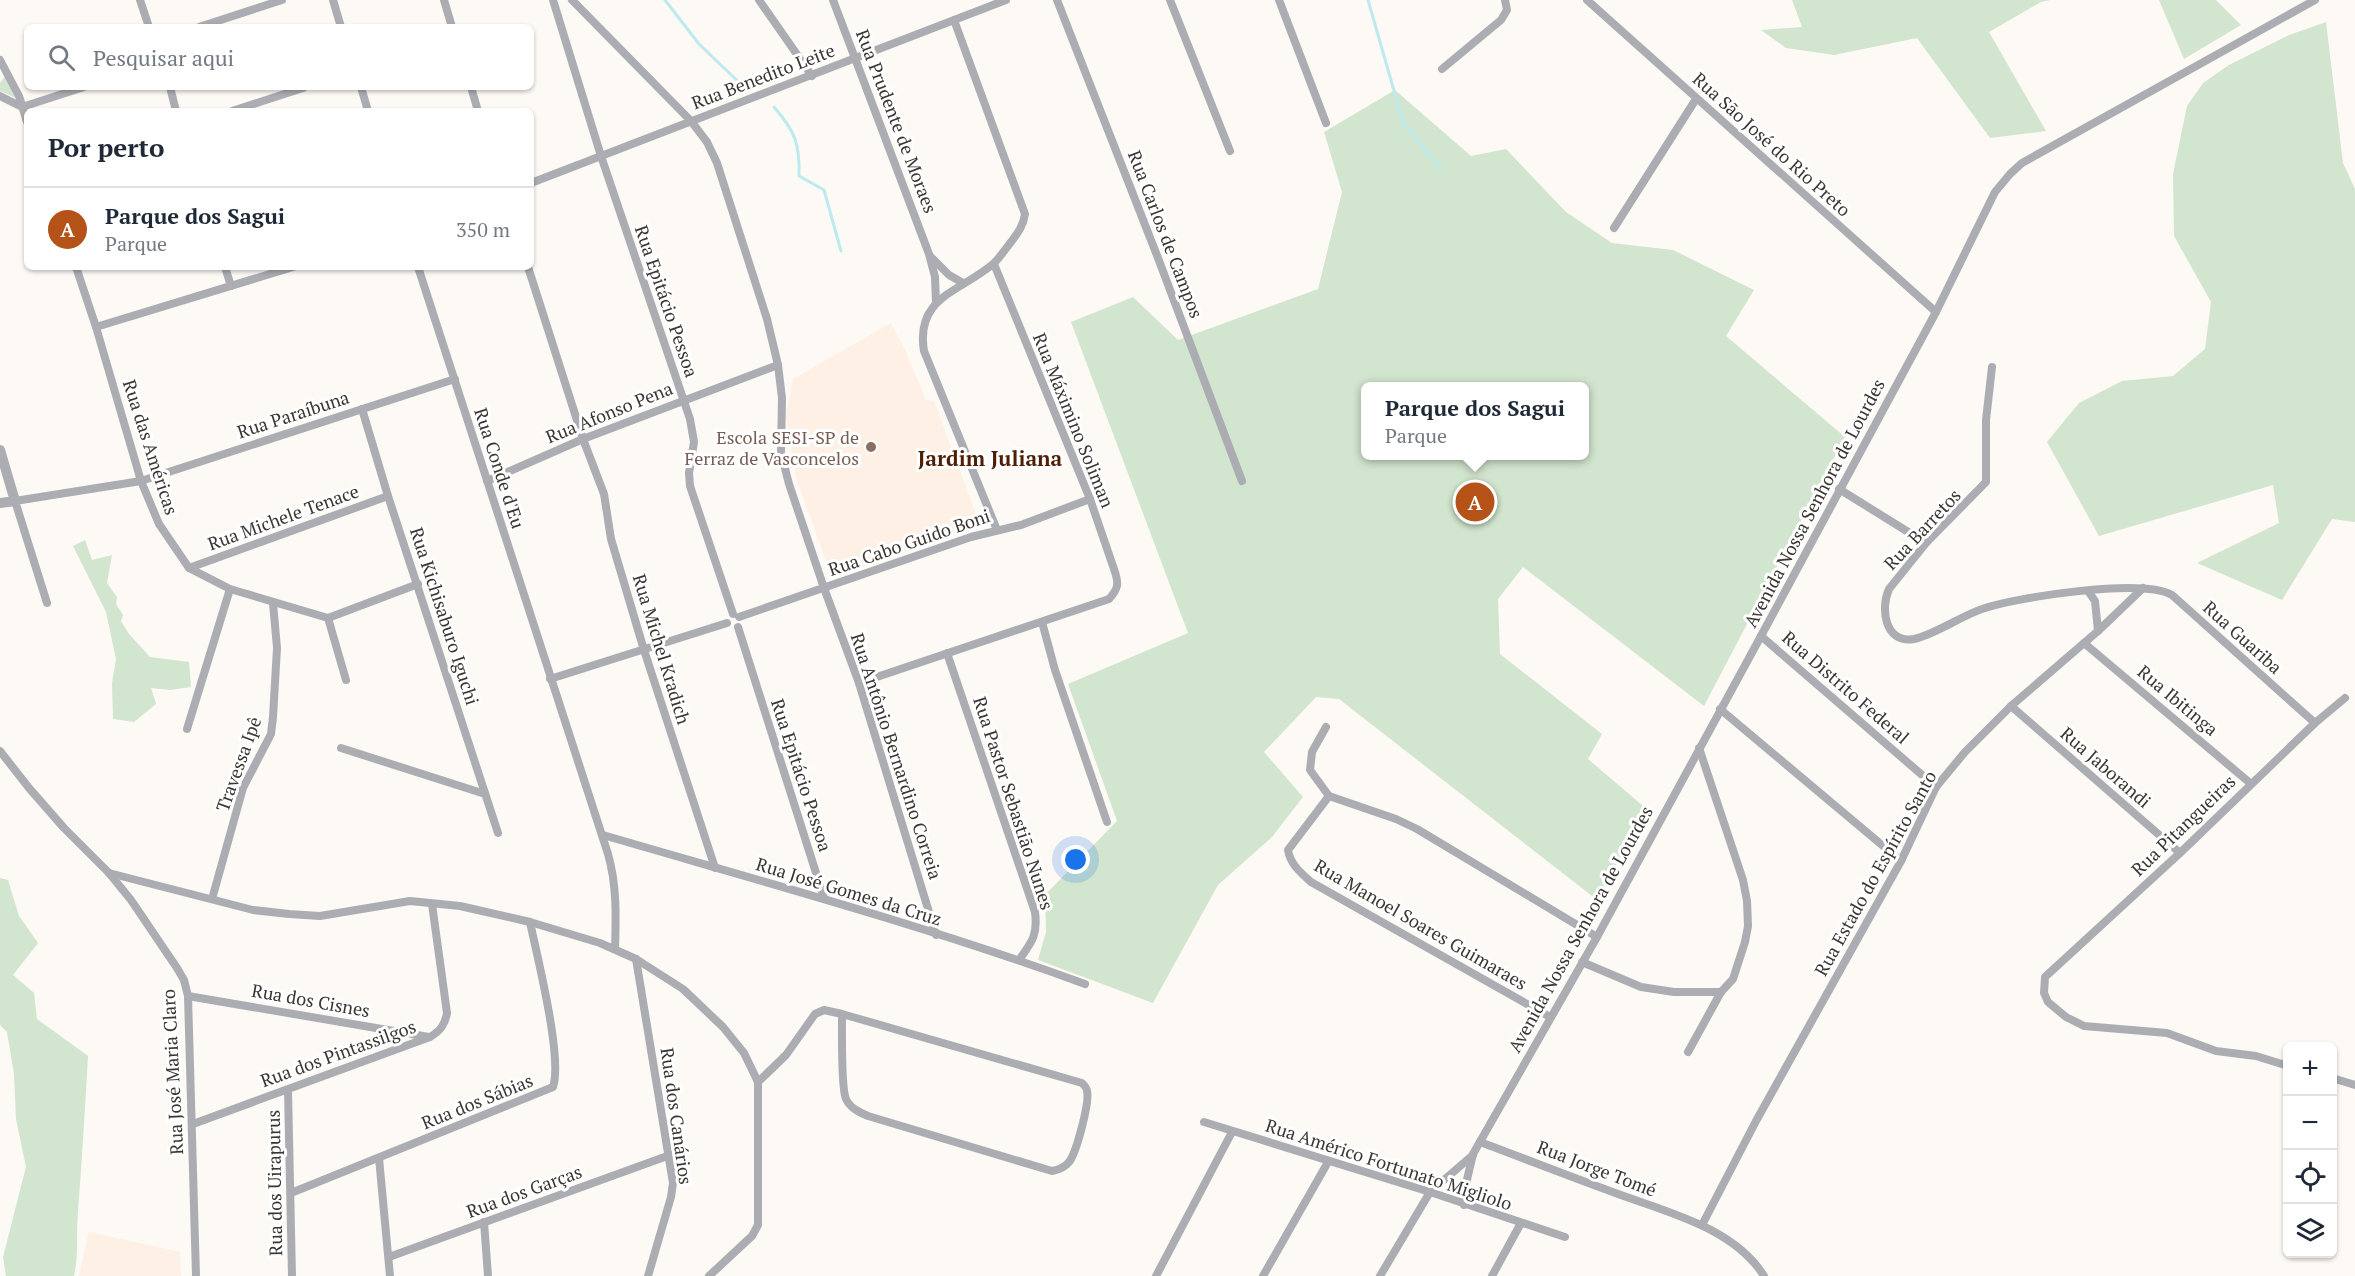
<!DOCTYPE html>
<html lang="pt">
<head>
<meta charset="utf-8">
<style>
  :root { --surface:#fff; --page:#f2f2f3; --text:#1f2937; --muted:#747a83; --line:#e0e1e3; --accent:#b55218 }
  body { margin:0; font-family:"PT Serif",serif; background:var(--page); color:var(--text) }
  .controls { position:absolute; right:18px; bottom:18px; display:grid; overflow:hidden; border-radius:9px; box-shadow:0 2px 4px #0004 }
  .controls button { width:54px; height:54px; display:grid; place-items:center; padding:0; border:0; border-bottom:2px solid var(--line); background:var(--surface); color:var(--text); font:30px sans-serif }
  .you { position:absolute; left:1076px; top:860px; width:21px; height:21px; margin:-15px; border:4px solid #fff; border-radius:50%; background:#1a73e8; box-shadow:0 0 0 9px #1a73e833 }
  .badge { display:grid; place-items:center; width:39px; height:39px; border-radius:50%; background:var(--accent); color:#fff; font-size:20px; font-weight:700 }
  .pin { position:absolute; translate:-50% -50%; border:3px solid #fff; box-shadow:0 2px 6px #0006 }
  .popup { position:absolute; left:1361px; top:382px; width:228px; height:78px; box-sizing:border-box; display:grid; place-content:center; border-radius:9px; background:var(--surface); filter:drop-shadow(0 2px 4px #0005); font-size:20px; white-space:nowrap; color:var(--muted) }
  .popup b { font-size:22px; color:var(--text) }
  .popup::after { content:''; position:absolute; left:50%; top:100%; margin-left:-12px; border:12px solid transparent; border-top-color:var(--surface) }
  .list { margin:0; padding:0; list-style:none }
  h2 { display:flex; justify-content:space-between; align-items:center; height:78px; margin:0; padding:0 24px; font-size:26px }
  h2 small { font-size:20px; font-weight:400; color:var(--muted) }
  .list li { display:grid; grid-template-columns:39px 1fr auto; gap:18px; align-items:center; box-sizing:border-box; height:84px; padding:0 24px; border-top:2px solid var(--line) }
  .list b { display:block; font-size:22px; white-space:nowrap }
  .list p { margin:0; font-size:20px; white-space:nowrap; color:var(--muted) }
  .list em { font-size:20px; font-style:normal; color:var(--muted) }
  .icon { flex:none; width:33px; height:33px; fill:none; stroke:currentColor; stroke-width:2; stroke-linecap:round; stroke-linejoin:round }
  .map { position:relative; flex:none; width:2355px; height:1276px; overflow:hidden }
  .search { position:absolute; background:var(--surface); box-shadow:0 2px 4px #0004; left:24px; top:24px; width:510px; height:66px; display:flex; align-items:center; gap:15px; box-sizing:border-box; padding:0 21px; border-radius:9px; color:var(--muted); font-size:22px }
  .panel { position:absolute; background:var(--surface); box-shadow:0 2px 4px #0004; left:24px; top:108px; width:510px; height:162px; border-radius:9px }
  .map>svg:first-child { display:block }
  .built { fill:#fef0e4 }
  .green { fill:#d2e5ce; fill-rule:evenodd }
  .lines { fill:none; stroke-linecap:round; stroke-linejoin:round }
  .stream { stroke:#bdeaee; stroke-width:3 }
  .minor { stroke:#acadb3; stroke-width:8 }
  .tertiary { stroke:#acadb3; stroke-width:10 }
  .education-dot { fill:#8d6e63; stroke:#fff; stroke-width:2 }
  .labels { text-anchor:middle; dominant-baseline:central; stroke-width:6; stroke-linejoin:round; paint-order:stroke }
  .street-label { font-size:18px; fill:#3a3632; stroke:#fff }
  .education-label { font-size:18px; fill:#785e54; stroke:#fff; text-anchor:end }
  .quarter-label { font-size:21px; font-weight:bold; fill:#4e1f04; stroke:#fff }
</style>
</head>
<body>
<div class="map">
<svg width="2355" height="1276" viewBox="0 0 2355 1276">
  <rect width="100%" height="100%" fill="#fdf9f5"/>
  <g class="built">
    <polygon points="891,323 906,352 926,400 934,401 980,525 832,578 796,477 786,417 793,379"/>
    <polygon points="89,1232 180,1252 181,1276 79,1276"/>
  </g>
  <g class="green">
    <polygon points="1792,0 2050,0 2041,2 1989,32 2046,131 1990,138 1917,38 1834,55 1786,48 1761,30 1802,27"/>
    <polygon points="2159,0 2216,0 2241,25 2184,59"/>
    <polygon points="2326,22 2343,163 2355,189 2355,522 2332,519 2282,600 2197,563 2279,523 2273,485 2099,536 2047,442 2079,403 2122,381 2173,376 2205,349 2211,302 2174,236 2173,174 2187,106 2203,83 2229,65 2289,35"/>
    <polygon points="5,76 16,98 0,91 0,83"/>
    <path d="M1395 90 1471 156 1506 149 1566 212 1612 243 1673 250 1754 290 1726 336 1845 437 1704 706 1523 567 1498 599 1500 654 1602 734 1588 759 1649 811 1596 899 1339 699 1316 697 1264 752 1303 797 1272 837 1218 885 1153 1003 1038 960 1046 932 1045 895 1117 821 1068 684 1188 633 1071 322 1133 297 1178 340 1318 289 1342 192 1324 132ZM1366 386H1585V456H1366Z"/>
    <polygon points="85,540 92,560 112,555 107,583 117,597 116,604 123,615 121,621 129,634 150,657 189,662 191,687 170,690 151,688 156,704 134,722 113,719 112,683 116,659 106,612 73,546"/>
    <path d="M0 878 8 880 19 916 38 943 13 975 34 993 37 1019 88 1056C85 1108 82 1159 78 1211 76 1233 79 1254 74 1276H6L3 1257 26 1167 16 1119 14 1074 7 1032 0 1025Z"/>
  </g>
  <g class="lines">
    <g class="stream">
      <polyline points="665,0 699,44 748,91"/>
      <polyline points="1368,0 1403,122 1441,170"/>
      <path d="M774 107C795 131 800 144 799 176L824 190 841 251"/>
    </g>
    <g class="minor">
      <polyline points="140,0 149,27"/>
      <polyline points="333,0 341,27"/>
      <polyline points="444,0 452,27"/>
      <polyline points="553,0 601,156 690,419 694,442 689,473 690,486 733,614"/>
      <polyline points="572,0 691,121 707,142 717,163 767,319 778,365 782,398 781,453 789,484 824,588 859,683 936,935"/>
      <polyline points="759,0 812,76"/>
      <polyline points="833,0 929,254 935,277 936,303"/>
      <polyline points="1057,0 1158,258 1242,481"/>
      <polyline points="1170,0 1230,151"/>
      <polyline points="1279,0 1326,123"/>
      <polyline points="1587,0 1936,312"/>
      <path d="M954 20 1025 214C1023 228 1016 235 1008 246 1003 252 999 259 993 264 960 292 915 297 924 351L997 530"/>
      <polyline points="199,27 282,0"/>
      <polyline points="0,60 19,96 27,122"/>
      <polyline points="1442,69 1501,20 1507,10 1505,0"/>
      <polyline points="170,87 176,111"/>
      <polyline points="361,87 368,111"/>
      <polyline points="471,87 478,111"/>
      <polyline points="0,96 22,107 84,87"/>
      <polyline points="232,111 303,88"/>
      <polyline points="531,183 1006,0"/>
      <polyline points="1614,228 1696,99"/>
      <polyline points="931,257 949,275 963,283"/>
      <polyline points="76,267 96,327 141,481 159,524 189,568 230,589 328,618 418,584"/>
      <polyline points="225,267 231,286"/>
      <path d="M418 267 608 854C617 885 616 917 615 949"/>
      <polyline points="528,267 583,439 604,494 611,539 644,650 715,868"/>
      <polyline points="96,327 293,267"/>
      <path d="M1992 367 1986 420V482L1926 543 1889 589C1880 609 1885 644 1914 639 1934 635 1961 616 1982 609 2016 597 2142 578 2172 595L2315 723"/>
      <polyline points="362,409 388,496 498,833"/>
      <polyline points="487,481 583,439 778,365"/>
      <polyline points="1839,489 1926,543"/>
      <polyline points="189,568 388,496"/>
      <polyline points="2088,591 2095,601 2098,631"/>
      <polyline points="47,603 15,501 141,481 455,379"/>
      <polyline points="739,617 971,537 1021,525 1090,499"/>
      <polyline points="328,618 346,680"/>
      <polyline points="1042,622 1055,670 1107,822"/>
      <polyline points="738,627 824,898"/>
      <polyline points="1761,636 1936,787"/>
      <polyline points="2084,643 2250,783"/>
      <path d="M947 653 1035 912C1038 935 1032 942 1019 960"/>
      <polyline points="550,679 727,623"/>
      <path d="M859 683 1109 599C1118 589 1119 584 1115 572L1090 499 994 264"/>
      <polyline points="2011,706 2180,853"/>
      <polyline points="1720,709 1901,861"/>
      <polyline points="1326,727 1312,752 1310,770 1329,796"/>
      <polyline points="187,729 230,589"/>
      <polyline points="341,748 485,794"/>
      <polyline points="0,751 29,788 64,828 109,873 131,900 177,968 184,980 188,996 196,1276"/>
      <path d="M1329 796 1288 850C1290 864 1301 873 1311 882L1550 1017"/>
      <polyline points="1329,796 1396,819 1417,829 1597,937"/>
      <path d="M603 835C764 882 927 926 1085 984"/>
      <polyline points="109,873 253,910 289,914 320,916 410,901 460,906 530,922 600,943 636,959 683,989 723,1027 744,1053 758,1082 758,1225 752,1236 709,1276"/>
      <polyline points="212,899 243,788 271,734 273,717 277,648 273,603"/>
      <polyline points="636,959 673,1183 671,1197 648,1276"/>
      <polyline points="1582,962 1641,987 1674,992 1721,992"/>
      <polyline points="188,996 429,1037"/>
      <polyline points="1688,1052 1721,992 1733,979 1745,942 1748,926 1747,901 1743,880 1699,748"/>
      <polyline points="2288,1066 2256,1056 2216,1051 2167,1033 2084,1026 2066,1017 2048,1002 2044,993 2045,977 2180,853 2315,723 2345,698"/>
      <polyline points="2332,1078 2355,1085"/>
      <path d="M758 1082 786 1055 815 1014 824 1010 842 1014 1082 1083C1085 1086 1087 1088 1087 1091 1090 1102 1076 1154 1069 1162 1065 1167 1058 1170 1052 1171L868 1116C859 1112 850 1108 846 1099 841 1088 842 1030 842 1014"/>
      <polyline points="288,1090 292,1276"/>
      <polyline points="1204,1122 1430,1192 1565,1237"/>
      <path d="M193 1124 430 1037C440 1031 445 1025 447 1013L432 904"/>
      <path d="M1480 1142C1523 1158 1566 1175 1610 1191 1662 1211 1733 1226 1764 1276"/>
      <polyline points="379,1158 390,1276"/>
      <path d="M291 1193 553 1087C563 1058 537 956 530 922"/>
      <polyline points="1464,1205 1465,1188 1473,1154 1597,937 1761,636 1936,312 1995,192 2010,174 2022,163 2315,0"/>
      <polyline points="484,1222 488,1276"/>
      <polyline points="1702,1225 1756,1121 1901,861 1936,787 1965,752 2011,706 2098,631 2143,588"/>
      <polyline points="389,1257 670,1155"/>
      <polyline points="1156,1276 1232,1132"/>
      <polyline points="1263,1276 1328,1162"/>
      <polyline points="1380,1276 1430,1192 1473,1155"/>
      <polyline points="1492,1276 1521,1223"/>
    </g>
    <polyline class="tertiary" points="0,450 15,501 0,503"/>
  </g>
  <circle class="education-dot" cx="871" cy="447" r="6"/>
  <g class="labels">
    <g class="street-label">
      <text transform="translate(763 76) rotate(-21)">Rua Benedito Leite</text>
      <text transform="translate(897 121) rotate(69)">Rua Prudente de Moraes</text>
      <text transform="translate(1772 144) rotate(42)">Rua São José do Rio Preto</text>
      <text transform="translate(1166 234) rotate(69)">Rua Carlos de Campos</text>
      <text transform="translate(667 301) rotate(71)">Rua Epitácio Pessoa</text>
      <text transform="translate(609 412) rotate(-22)">Rua Afonso Pena</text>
      <text transform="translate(293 414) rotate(-18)">Rua Paraíbuna</text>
      <text transform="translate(1074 420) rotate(68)">Rua Máximino Soliman</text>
      <text transform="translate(151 447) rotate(72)">Rua das Américas</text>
      <text transform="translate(500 468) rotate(72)">Rua Conde d'Eu</text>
      <text transform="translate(1814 503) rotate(-62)">Avenida Nossa Senhora de Lourdes</text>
      <text transform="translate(283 517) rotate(-20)">Rua Michele Tenace</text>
      <text transform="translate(1922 529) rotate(-47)">Rua Barretos</text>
      <text transform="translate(909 542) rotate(-19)">Rua Cabo Guido Boni</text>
      <text transform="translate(445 616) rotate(72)">Rua Kichisaburo Iguchi</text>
      <text transform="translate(2243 637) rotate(42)">Rua Guariba</text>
      <text transform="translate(662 649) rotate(73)">Rua Michel Kradich</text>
      <text transform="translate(1846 687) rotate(41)">Rua Distrito Federal</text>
      <text transform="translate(2178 700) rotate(40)">Rua Ibitinga</text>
      <text transform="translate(897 756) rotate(72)">Rua Antônio Bernardino Correia</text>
      <text transform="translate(238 764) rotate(-70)">Travessa Ipê</text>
      <text transform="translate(2106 767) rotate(41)">Rua Jaborandi</text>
      <text transform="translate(802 775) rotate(72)">Rua Epitácio Pessoa</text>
      <text transform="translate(1014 803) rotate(72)">Rua Pastor Sebastião Nunes</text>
      <text transform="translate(2183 825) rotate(-44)">Rua Pitangueiras</text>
      <text transform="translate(1875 873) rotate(-61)">Rua Estado do Espírito Santo</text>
      <text transform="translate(849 891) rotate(17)">Rua José Gomes da Cruz</text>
      <text transform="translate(1421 924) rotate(30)">Rua Manoel Soares Guimaraes</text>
      <text transform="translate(1580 929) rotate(-61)">Avenida Nossa Senhora de Lourdes</text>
      <text transform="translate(311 1000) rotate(10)">Rua dos Cisnes</text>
      <text transform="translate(338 1053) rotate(-20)">Rua dos Pintassilgos</text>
      <text transform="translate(172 1072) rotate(-93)">Rua José Maria Claro</text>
      <text transform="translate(477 1101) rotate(-22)">Rua dos Sábias</text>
      <text transform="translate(677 1116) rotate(82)">Rua dos Canários</text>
      <text transform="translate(1389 1164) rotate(18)">Rua Américo Fortunato Migliolo</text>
      <text transform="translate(1597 1168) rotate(21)">Rua Jorge Tomé</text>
      <text transform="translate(274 1183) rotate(-91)">Rua dos Uirapurus</text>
      <text transform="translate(524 1191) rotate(-20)">Rua dos Garças</text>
    </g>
    <g class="education-label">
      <text x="859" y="437">Escola SESI-SP de<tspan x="859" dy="21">Ferraz de Vasconcelos</tspan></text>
    </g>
    <g class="quarter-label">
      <text x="990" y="458">Jardim Juliana</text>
    </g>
  </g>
</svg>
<div class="controls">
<button>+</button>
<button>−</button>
<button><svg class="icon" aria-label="locate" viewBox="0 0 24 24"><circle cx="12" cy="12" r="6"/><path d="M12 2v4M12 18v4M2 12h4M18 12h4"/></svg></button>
<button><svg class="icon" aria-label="layers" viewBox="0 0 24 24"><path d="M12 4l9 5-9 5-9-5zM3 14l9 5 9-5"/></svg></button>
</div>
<div class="you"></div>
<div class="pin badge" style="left:1475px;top:502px">A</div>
<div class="popup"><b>Parque dos Sagui</b>Parque</div>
<div class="search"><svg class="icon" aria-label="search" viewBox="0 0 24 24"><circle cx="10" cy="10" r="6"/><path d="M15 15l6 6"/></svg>Pesquisar aqui</div>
<section class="panel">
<h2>Por perto<small></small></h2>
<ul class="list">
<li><span class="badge">A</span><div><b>Parque dos Sagui</b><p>Parque</p></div><em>350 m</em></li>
</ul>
</section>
</div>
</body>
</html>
